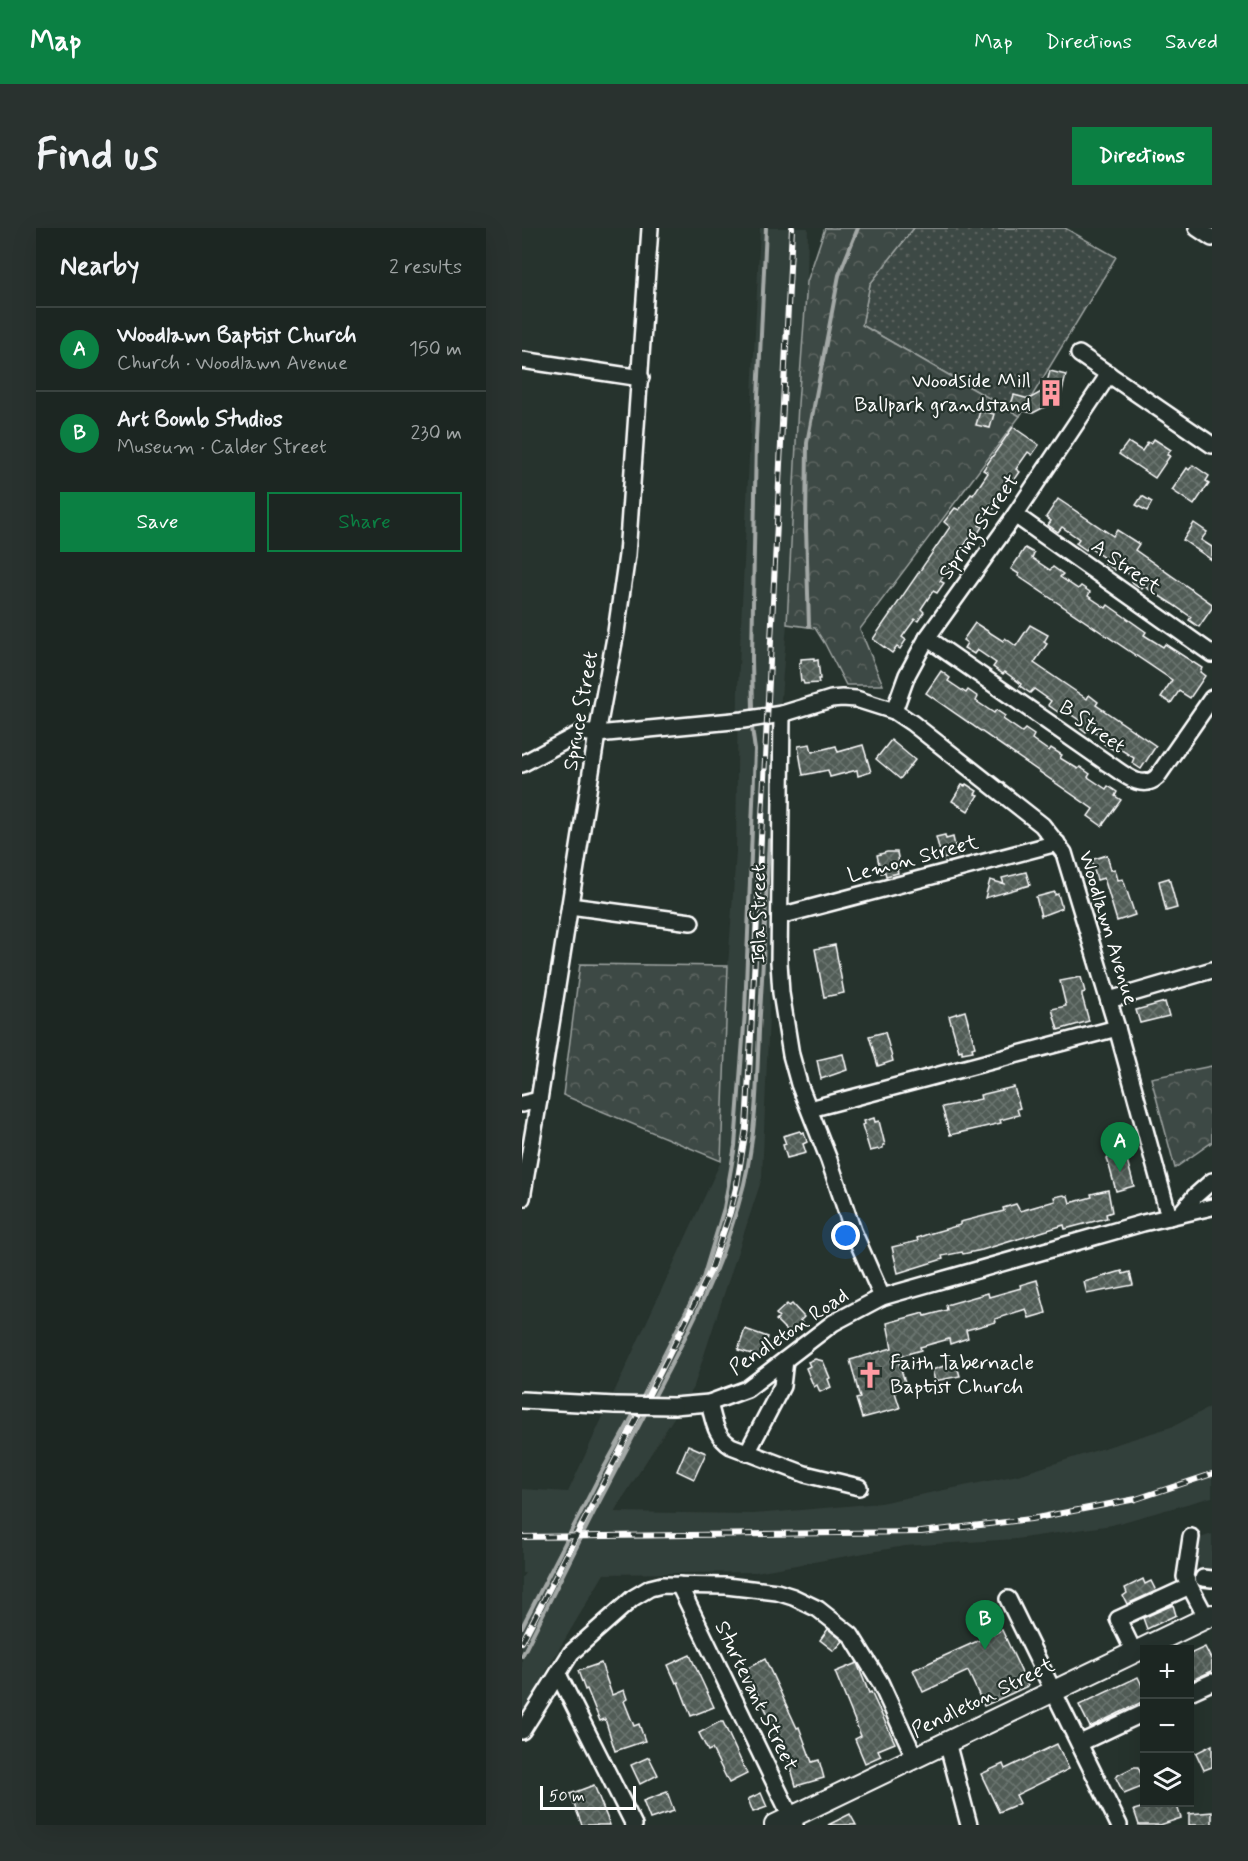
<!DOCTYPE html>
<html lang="en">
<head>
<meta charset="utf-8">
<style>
  :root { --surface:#1c2622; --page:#29322f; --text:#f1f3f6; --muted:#a0a5a5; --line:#3a4340; --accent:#0b8043 }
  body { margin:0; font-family:Mynerve,sans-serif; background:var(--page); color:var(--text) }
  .controls { position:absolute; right:18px; bottom:18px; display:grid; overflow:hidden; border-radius:0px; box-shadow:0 6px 24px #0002 }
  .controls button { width:54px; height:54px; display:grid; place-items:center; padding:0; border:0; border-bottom:2px solid var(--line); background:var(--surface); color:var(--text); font:30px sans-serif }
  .scale { position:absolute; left:18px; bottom:15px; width:96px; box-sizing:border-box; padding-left:6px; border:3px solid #fff; border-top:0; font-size:16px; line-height:21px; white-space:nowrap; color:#fff; -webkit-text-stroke:4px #26332d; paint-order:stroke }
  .you { position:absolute; left:324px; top:1008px; width:21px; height:21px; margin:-15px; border:4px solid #fff; border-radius:50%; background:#1a73e8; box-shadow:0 0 0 9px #1a73e833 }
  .badge { display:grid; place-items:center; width:39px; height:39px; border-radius:50%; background:var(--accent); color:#fff; font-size:20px; font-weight:700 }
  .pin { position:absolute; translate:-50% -50px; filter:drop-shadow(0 2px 3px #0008) }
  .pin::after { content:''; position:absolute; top:32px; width:21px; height:18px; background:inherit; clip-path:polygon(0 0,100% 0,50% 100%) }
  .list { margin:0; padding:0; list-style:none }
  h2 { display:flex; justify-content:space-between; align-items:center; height:78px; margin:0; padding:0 24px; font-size:26px }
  h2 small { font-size:20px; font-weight:400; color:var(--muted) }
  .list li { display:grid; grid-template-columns:39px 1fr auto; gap:18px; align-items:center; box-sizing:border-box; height:84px; padding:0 24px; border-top:2px solid var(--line) }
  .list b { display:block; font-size:22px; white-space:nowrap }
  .list p { margin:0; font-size:20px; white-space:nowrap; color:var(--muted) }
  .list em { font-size:20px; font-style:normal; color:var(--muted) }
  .actions { display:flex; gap:12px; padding:18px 24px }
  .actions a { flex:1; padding:14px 0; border:2px solid var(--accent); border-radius:0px; text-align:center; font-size:21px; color:var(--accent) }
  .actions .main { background:var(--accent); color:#fff }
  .icon { flex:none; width:33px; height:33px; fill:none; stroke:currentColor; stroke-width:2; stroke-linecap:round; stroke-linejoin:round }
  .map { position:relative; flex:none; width:690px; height:1597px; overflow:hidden; border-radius:0px }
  header { display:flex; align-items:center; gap:36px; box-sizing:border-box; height:84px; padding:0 30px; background:var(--accent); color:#fff }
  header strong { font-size:28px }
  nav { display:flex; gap:33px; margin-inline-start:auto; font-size:21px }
  .intro { display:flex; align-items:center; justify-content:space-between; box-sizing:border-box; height:144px; padding:0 36px }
  h1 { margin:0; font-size:42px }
  .button { padding:15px 27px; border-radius:0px; background:var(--accent); color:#fff; font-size:21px; font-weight:700 }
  main { display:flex; gap:36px; padding:0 36px }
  aside { flex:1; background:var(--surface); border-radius:0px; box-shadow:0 6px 24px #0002 }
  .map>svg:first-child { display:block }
  .built { fill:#333f3a }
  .grass { fill:url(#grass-dots); stroke:#9ea4a2; stroke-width:1.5 }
  .forest { fill:url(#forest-crowns); stroke:#9ea4a2; stroke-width:1.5 }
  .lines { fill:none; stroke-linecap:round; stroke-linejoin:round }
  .stream { stroke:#a4a9a7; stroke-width:4 }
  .building { fill:url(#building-cross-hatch); stroke:#fff; stroke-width:1.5 }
  .minor-casing { stroke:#fff; stroke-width:20 }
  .major-casing { stroke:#fff; stroke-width:24 }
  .minor { stroke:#26332d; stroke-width:15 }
  .major { stroke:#26332d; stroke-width:20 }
  .rail-casing { stroke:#fff; stroke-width:6 }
  .rail { stroke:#26332d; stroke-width:4; stroke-dasharray:11; stroke-linecap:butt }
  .minor-bridge-casing { stroke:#fff; stroke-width:20; stroke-linecap:butt }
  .minor-bridge { stroke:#26332d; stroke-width:15 }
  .labels { text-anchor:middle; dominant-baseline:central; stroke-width:4.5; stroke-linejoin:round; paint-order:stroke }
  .poi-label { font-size:21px; fill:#fff; stroke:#26332d; text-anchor:end }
  .street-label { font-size:21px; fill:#fff; stroke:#26332d }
</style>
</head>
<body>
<header>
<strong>Map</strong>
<nav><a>Map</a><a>Directions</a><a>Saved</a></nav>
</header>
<div class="intro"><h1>Find us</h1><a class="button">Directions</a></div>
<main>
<aside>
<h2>Nearby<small>2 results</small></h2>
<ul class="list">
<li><span class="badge">A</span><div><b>Woodlawn Baptist Church</b><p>Church · Woodlawn Avenue</p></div><em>150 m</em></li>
<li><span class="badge">B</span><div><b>Art Bomb Studios</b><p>Museum · Calder Street</p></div><em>230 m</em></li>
</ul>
<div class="actions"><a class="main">Save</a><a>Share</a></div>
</aside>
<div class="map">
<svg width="690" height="1597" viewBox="0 0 690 1597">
  <defs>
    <pattern id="grass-dots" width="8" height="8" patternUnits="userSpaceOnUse" patternTransform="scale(1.5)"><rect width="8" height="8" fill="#3e4944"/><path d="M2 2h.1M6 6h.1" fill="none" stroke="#5b6460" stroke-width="1.8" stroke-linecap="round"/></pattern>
    <pattern id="forest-crowns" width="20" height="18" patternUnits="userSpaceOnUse" patternTransform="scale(1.5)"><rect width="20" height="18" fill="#3e4944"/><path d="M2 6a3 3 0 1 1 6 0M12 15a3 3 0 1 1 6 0" fill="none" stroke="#5b6460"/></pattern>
    <pattern id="building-cross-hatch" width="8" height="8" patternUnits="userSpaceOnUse" patternTransform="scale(1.5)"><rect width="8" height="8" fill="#515c57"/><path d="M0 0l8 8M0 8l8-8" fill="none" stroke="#6b7470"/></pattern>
  </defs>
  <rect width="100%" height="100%" fill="#26332d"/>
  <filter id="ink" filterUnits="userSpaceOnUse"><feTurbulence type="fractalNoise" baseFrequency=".0167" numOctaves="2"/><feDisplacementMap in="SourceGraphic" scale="12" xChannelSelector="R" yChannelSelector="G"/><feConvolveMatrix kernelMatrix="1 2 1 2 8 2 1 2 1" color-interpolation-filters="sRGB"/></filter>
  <g filter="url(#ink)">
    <g class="built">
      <polygon points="238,0 286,0 285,54 276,176 265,396 256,507 249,740 240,950 172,1158 92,1284 232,1286 358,1275 496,1247 652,1198 690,1178 690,1269 590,1297 494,1311 383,1318 234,1344 82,1346 30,1433 0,1490 0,1349 3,1345 0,1345 0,1261 46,1264 199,933 206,738 214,623 216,459"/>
      <polygon points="690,1306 690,1352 685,1352 666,1314"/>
    </g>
    <polygon class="grass" points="392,0 543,0 594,29 498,188 340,97 348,56"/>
    <g class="forest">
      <polygon points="303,0 392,0 348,56 340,97 498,188 338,401 361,457 324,457 303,416 293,400 265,396 276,176 285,54"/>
      <polygon points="58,736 206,738 199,933 41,867"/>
      <polygon points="690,838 690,914 653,940 629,850"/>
    </g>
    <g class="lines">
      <g class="stream">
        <polyline points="287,398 284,299 285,215 317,47 336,0"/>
        <polyline points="231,483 230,431 234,212 244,0"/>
        <polyline points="119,1173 181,1050 202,980 213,918 223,784 233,522 230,500"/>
        <path d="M130 1173C167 1104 203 1033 222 956 234 906 235 854 237 802 241 739 244 675 247 612"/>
        <polyline points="0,1399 79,1245 114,1182"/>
        <polyline points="0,1428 76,1276 125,1182"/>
      </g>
    </g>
    <g class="building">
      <polygon points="528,143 544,147 538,171 511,185 488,180 492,167 507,171 523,162"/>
      <polygon points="458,183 472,186 468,200 454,197"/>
      <polygon points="491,199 517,217 510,227 506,224 494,241 498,244 491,254 488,252 475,270 478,272 472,281 469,279 457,297 460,299 454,308 451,305 437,325 441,328 435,337 431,335 418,353 422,355 415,365 411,363 399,381 402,384 396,393 393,391 380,409 384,412 378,421 375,419 370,425 351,411 428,299 422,294 433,280 437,282 449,266 451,267 466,245 461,242"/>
      <polygon points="632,211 649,222 645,227 648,228 633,250 597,226 606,214 620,223 626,214 629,216"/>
      <polygon points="671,237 687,248 684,253 687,255 672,277 650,262 665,240 667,242"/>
      <polygon points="620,268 630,274 625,283 614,277"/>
      <polygon points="536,271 591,308 595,302 617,316 613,322 690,376 690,380 677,399 667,392 669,389 650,376 622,358 620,361 610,354 612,350 595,338 593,342 583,335 585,332 566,319 564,322 554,315 557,311 540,299 536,304 526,297 529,293 524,289"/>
      <polygon points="672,295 685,304 679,312 690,319 690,332 661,312"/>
      <polygon points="503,320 512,325 510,330 528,342 531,339 541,346 538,349 556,361 559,358 568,364 566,368 584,380 586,377 624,404 622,407 641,419 643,416 680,440 678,444 683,448 668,470 657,463 649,475 639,469 650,452 496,348 497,346 489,341"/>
      <polygon points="453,395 481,413 483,410 494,418 508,397 526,407 522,414 525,416 512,435 565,471 567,467 576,474 574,477 634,518 619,541 610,535 612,530 595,519 592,522 582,516 584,512 567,500 564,504 554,496 557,492 539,480 536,484 526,477 529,473 512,461 508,465 498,458 499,456 483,444 481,446 471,439 474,435 455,422 452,426 442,420 445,415 441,412"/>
      <polygon points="292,430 292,433 296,432 298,451 296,451 297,455 282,456 281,453 279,453 277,435 279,435 279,431"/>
      <polygon points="419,443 428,450 426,453 444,465 446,462 456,469 454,473 472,485 474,482 483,488 481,491 500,504 503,501 512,507 510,511 527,523 529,520 540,527 538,530 556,541 558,539 568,546 566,549 584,561 586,558 595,564 593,568 599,572 580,598 566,588 571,581 404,465"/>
      <polygon points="369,512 393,532 378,551 354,531"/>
      <polygon points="288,516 290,524 314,518 316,524 341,517 349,544 336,548 335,542 308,549 306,542 281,547 276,518"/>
      <polygon points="444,556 455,563 453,566 456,567 446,583 430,573 440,557 443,558"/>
      <polygon points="423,607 424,611 431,609 435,627 420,631 414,609"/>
      <polygon points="365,624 375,624 378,640 375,641 376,645 364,648 363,644 359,645 355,627"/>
      <polygon points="585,627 589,642 593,641 596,652 601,651 613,687 595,693 582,650 575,652 569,632"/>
      <polygon points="504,644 508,657 463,670 468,652 482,656 480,650"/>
      <polygon points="647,650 655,680 644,683 637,653"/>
      <polygon points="533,664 533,667 536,666 540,680 519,688 514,669"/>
      <polygon points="313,717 322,765 302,769 293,721"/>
      <polygon points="559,749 563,764 560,765 560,768 567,793 536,802 530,781 544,778 538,753"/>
      <polygon points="643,774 647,788 618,795 614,782"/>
      <polygon points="443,783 453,819 450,820 451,823 440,825 440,822 437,823 427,788"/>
      <polygon points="363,804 371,833 356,838 347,808"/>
      <polygon points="321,826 325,842 299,851 295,832"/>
      <polygon points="492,859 498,880 495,881 497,887 478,892 479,895 428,907 420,879 459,871 458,867"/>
      <polygon points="352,890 353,894 357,893 363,917 361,917 361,920 348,923 340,897 343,896 342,893"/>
      <polygon points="278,903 279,905 282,904 285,914 281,916 284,925 265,930 261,917 264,916 261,908"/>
      <polygon points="603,925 612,958 594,963 585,930"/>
      <polygon points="586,962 590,984 584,986 585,990 543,1001 542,997 460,1022 441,1026 440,1024 420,1028 421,1031 376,1045 370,1019 396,1013 395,1010 406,1006 438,997 438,994 482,983 481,980 494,976 498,983 533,973 532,969 542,967 543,968 546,968 548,975 570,969 569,966"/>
      <polygon points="600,1043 601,1046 608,1044 611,1057 565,1066 562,1054"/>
      <polygon points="515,1052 524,1085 507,1090 504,1081 473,1091 474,1094 444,1102 446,1110 428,1116 427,1111 398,1119 399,1122 375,1129 383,1154 371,1158 378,1180 340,1190 334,1171 338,1170 328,1132 370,1120 365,1095 402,1085 403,1088 425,1082 424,1077 466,1065 467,1069 499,1060 498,1057"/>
      <polygon points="265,1076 267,1078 270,1076 282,1089 278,1093 282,1097 270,1108 254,1092 257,1089 254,1086"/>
      <polygon points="223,1101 246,1109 244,1115 247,1116 244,1125 242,1124 240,1129 216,1122"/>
      <polygon points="293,1131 301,1133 308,1150 306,1151 309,1159 298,1164 295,1157 292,1159 284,1140 288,1138 286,1134"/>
      <polygon points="434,1134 438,1148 413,1153 410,1142"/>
      <polygon points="166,1217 184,1225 172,1251 155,1243"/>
      <polygon points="621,1351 623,1356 629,1353 634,1363 605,1376 601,1368 605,1365 603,1360"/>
      <polygon points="651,1377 654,1387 625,1401 621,1390"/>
      <polygon points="306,1401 321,1413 312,1423 298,1412"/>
      <polygon points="480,1402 506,1458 462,1478 446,1443 401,1464 391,1442"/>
      <polygon points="683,1419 690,1433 690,1443 668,1453 668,1426"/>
      <polygon points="168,1427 192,1479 169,1488 156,1454 154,1455 146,1437"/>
      <polygon points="243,1431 275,1500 277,1499 290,1534 297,1532 302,1550 274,1558 265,1526 260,1527 253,1508 256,1507 232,1458 229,1460 220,1443"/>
      <polygon points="79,1435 90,1467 102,1462 105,1471 102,1473 112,1498 117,1496 123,1513 93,1523 83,1491 78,1493 65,1461 63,1462 56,1443"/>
      <polygon points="335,1435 347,1465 349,1464 373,1515 356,1522 359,1528 343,1535 333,1511 339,1508 313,1444"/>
      <polygon points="616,1449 622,1462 622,1473 568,1499 557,1477"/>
      <polygon points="197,1494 201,1494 225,1546 207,1555 190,1521 186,1523 177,1505"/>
      <polygon points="535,1516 547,1541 494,1567 498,1575 477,1584 459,1546 481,1536 483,1541"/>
      <polygon points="690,1517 690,1539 682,1542 674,1525"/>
      <polygon points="127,1529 136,1547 118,1556 109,1537"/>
      <polygon points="612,1539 616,1539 622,1553 622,1558 602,1566 594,1550 596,1547"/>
      <polygon points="72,1557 88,1597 60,1597 48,1566"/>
      <polygon points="145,1564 152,1583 128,1591 121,1573"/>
      <polygon points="239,1565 245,1579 231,1584 226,1571"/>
      <polygon points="636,1575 654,1575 659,1590 638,1597 617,1597 612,1582"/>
      <polygon points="690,1584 690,1597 667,1597 667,1586"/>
      <polygon points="328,1586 334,1597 306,1597"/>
    </g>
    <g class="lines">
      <defs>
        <g id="minor">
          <polyline points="675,0 690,10"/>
          <polyline points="557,126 690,217"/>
          <polyline points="0,132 119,150"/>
          <polyline points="493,287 690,426"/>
          <path d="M405 410 585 535C600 544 619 564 635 549L690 470"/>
          <polyline points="372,483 385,447 405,410 493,287 587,146"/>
          <polyline points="260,486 257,734 259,765 269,827 277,856 307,932 331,1003 360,1069"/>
          <polyline points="0,536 60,504 75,506 221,492 260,486 309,471 320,470 334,471 372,483 390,495 520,597 542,625 595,800 647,989"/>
          <polyline points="48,678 169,694"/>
          <polyline points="258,688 535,615"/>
          <polyline points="587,772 690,742"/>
          <polyline points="0,876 17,872"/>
          <polyline points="288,881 595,800"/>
          <polyline points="0,970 17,872 75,506 94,404 105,327 128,0"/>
          <polyline points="658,986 673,968 690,953"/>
          <polyline points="0,1172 93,1177"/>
          <path d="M187 1175C192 1193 193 1208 209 1218L283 1246 337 1259"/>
          <polyline points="152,1178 187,1175 225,1161 311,1095 360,1069 621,995 690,979"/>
          <polyline points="225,1225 260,1158 263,1132"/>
          <polyline points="669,1309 663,1349 684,1389"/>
          <polyline points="681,1350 690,1351"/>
          <polyline points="157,1357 273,1597"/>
          <polyline points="486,1371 597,1597"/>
          <polyline points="612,1424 596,1391 668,1358"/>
          <polyline points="36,1446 112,1597"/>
          <polyline points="668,1464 690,1454"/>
          <polyline points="0,1503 49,1425 111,1370 128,1360 140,1357 204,1358 255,1364 271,1369 296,1381 329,1407 358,1454 393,1530"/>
          <polyline points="425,1514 447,1597"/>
          <polyline points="558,1515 622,1485"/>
        </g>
        <polyline id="major" points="253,1597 690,1387"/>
      </defs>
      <use href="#minor" class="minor-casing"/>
      <use href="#major" class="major-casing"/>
      <use href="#minor" class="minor"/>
      <use href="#major" class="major"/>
      <defs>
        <g id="rail">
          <polyline points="0,1309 399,1304 509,1291 614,1271 690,1246"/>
          <polyline points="0,1414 146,1129 188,1044 208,984 215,956 224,900 227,846 270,0"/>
        </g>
      </defs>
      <use href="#rail" class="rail-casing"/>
      <use href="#rail" class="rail"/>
      <defs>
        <polyline id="minor-bridge" points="93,1177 152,1178"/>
      </defs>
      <use href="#minor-bridge" class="minor-bridge-casing"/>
      <use href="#minor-bridge" class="minor-bridge"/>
    </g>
  </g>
  <defs>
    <symbol id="building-bare" viewBox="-9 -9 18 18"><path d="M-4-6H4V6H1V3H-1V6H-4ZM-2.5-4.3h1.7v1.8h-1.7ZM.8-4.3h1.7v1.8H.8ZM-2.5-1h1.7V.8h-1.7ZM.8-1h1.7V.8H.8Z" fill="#ff9aa2" stroke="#26332d" stroke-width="2.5" paint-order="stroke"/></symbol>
    <symbol id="church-bare" viewBox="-9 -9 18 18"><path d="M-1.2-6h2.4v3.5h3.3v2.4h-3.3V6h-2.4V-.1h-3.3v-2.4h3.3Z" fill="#ff9aa2" stroke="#26332d" stroke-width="2.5" paint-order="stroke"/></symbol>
  </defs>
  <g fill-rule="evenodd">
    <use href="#building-bare" x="510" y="146" width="38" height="38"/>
    <use href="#church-bare" x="329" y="1128" width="38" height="38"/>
  </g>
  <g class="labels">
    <g class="poi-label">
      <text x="509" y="153">Woodside Mill<tspan x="509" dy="24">Ballpark grandstand</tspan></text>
      <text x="368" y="1135" text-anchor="start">Faith Tabernacle<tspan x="368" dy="24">Baptist Church</tspan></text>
    </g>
    <g class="street-label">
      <text transform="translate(457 299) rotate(-55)">Spring Street</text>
      <text transform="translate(604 339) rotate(35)">A Street</text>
      <text transform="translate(59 483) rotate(-80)">Spruce Street</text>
      <text transform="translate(570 499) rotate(35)">B Street</text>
      <text transform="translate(391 631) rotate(-15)">Lemon Street</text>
      <text transform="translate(237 686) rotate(-90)">Iola Street</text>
      <text transform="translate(586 700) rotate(73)">Woodlawn Avenue</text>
      <text transform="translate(267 1104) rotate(-34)">Pendleton Road</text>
      <text transform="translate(234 1468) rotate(64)">Sturtevant Street</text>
      <text transform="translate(461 1470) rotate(-26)">Pendleton Street</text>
    </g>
  </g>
</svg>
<div class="controls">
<button>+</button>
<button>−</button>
<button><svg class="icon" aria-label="layers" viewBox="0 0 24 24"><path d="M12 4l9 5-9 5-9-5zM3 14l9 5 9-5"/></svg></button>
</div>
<div class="scale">50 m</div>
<div class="you"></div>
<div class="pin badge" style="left:598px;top:944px">A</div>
<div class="pin badge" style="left:463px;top:1422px">B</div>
</div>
</main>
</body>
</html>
